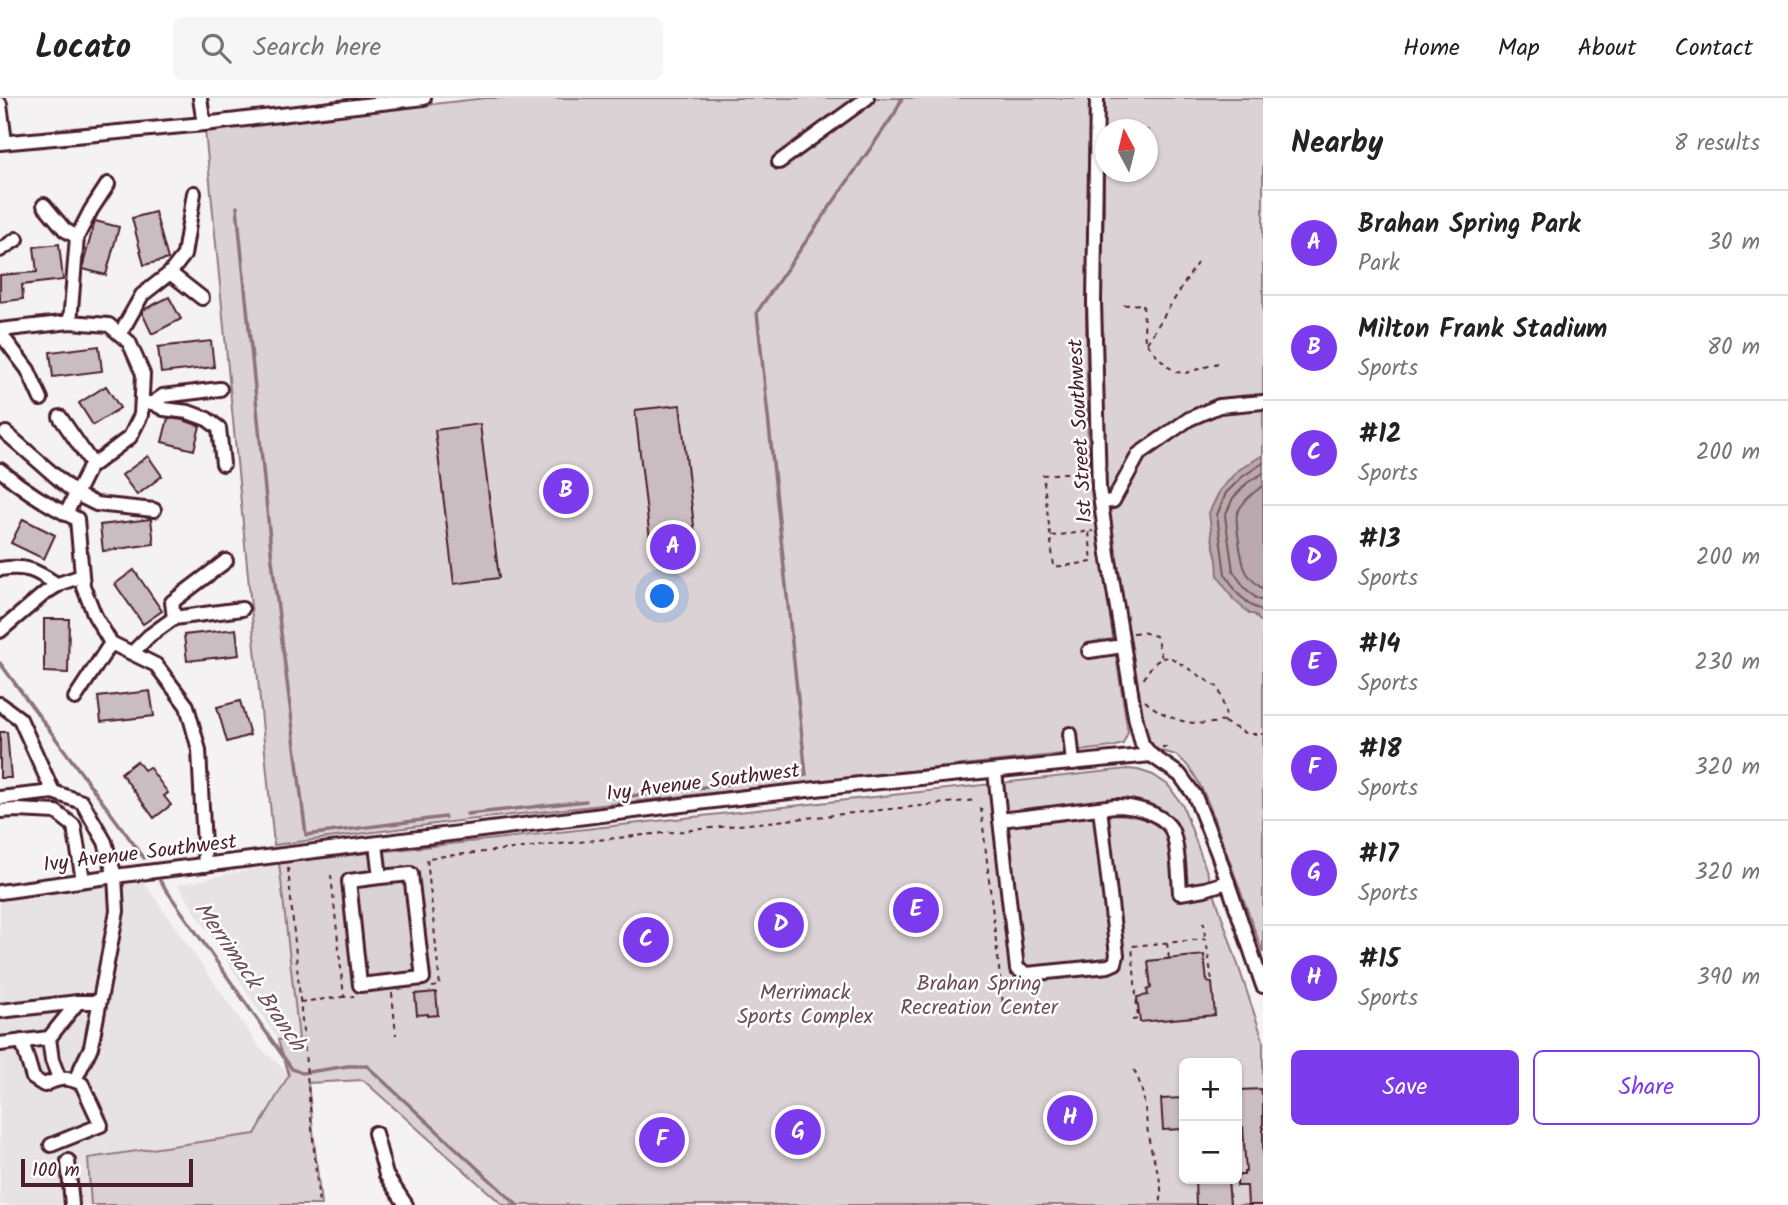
<!DOCTYPE html>
<html lang="en">
<head>
<meta charset="utf-8">
<style>
  :root { --surface:#fff; --page:#f6f6f6; --text:#222; --muted:#767676; --line:#e0e0e0; --accent:#7c3aed }
  body { margin:0; font-family:Kalam,sans-serif; background:var(--page); color:var(--text) }
  .controls { position:absolute; right:21px; bottom:21px; display:grid; overflow:hidden; border-radius:10px; box-shadow:0 2px 5px #0004 }
  .controls button { width:63px; height:63px; display:grid; place-items:center; padding:0; border:0; border-bottom:2px solid var(--line); background:var(--surface); color:var(--text); font:35px sans-serif }
  .compass { position:absolute; left:1095px; top:21px; width:63px; height:63px; border-radius:50%; background:var(--surface); box-shadow:0 2px 5px #0004; rotate:353deg }
  .scale { position:absolute; left:21px; bottom:18px; width:172px; box-sizing:border-box; padding-left:7px; border:4px solid #4a1f2b; border-top:0; font-size:19px; line-height:24px; white-space:nowrap; color:#4a1f2b; -webkit-text-stroke:5px #fff; paint-order:stroke }
  .you { position:absolute; left:663px; top:499px; width:24px; height:24px; margin:-18px; border:5px solid #fff; border-radius:50%; background:#1a73e8; box-shadow:0 0 0 10px #1a73e833 }
  .badge { display:grid; place-items:center; width:46px; height:46px; border-radius:50%; background:var(--accent); color:#fff; font-size:23px; font-weight:700 }
  .pin { position:absolute; translate:-50% -50%; border:4px solid #fff; box-shadow:0 2px 7px #0006 }
  .list { margin:0; padding:0; list-style:none }
  h2 { display:flex; justify-content:space-between; align-items:center; height:91px; margin:0; padding:0 28px; font-size:30px }
  h2 small { font-size:23px; font-weight:400; color:var(--muted) }
  .list li { display:grid; grid-template-columns:46px 1fr auto; gap:21px; align-items:center; box-sizing:border-box; height:105px; padding:0 28px; border-top:2px solid var(--line) }
  .list b { display:block; font-size:26px; white-space:nowrap }
  .list p { margin:0; font-size:23px; white-space:nowrap; color:var(--muted) }
  .list em { font-size:23px; font-style:normal; color:var(--muted) }
  .actions { display:flex; gap:14px; padding:21px 28px }
  .actions a { flex:1; padding:16px 0; border:2px solid var(--accent); border-radius:10px; text-align:center; font-size:24px; color:var(--accent) }
  .actions .main { background:var(--accent); color:#fff }
  .icon { flex:none; width:38px; height:38px; fill:none; stroke:currentColor; stroke-width:2; stroke-linecap:round; stroke-linejoin:round }
  .map { position:relative; flex:none; width:1263px; height:1107px; overflow:hidden }
  header { display:flex; align-items:center; gap:42px; box-sizing:border-box; height:98px; padding:0 35px; background:var(--surface); border-bottom:2px solid var(--line) }
  header strong { font-size:33px }
  nav { display:flex; gap:38px; margin-inline-start:auto; font-size:24px }
  .search { width:490px; height:63px; background:var(--page); display:flex; align-items:center; gap:18px; box-sizing:border-box; padding:0 24px; border-radius:10px; color:var(--muted); font-size:26px }
  main { display:flex }
  aside { flex:1; background:var(--surface) }
  .map>svg:first-child { display:block }
  .built { fill:#e7e2e3 }
  .green { fill:#dbd2d5; stroke:#927880; stroke-width:2; fill-rule:evenodd }
  .water { fill:#baa9ae; stroke:#8d727a; stroke-width:2 }
  .lines { fill:none; stroke-linecap:round; stroke-linejoin:round }
  .shore { stroke:#77565f; stroke-width:2 }
  .stream { stroke:#8d727a; stroke-width:3.5 }
  .building { fill:#cabdc1; stroke:#4a1f2b; stroke-width:2 }
  .minor-casing { stroke:#4a1f2b; stroke-width:18 }
  .path { stroke:#4a1f2b; stroke-width:2; stroke-dasharray:5 5; stroke-linecap:butt }
  .minor { stroke:#fff; stroke-width:12 }
  .labels { text-anchor:middle; dominant-baseline:central; stroke-width:5; stroke-linejoin:round; paint-order:stroke }
  .street-label { font-size:21px; fill:#4a1f2b; stroke:#fff }
  .park-label { font-size:21px; fill:#6e4c56; stroke:#fff }
  .water-label { font-size:23px; font-style:italic; fill:#714f59; stroke:#fff }
</style>
</head>
<body>
<header>
<strong>Locato</strong>
<div class="search"><svg class="icon" aria-label="search" viewBox="0 0 24 24"><circle cx="10" cy="10" r="6"/><path d="M15 15l6 6"/></svg>Search here</div>
<nav><a>Home</a><a>Map</a><a>About</a><a>Contact</a></nav>
</header>
<main>
<div class="map">
<svg width="1263" height="1107" viewBox="0 0 1263 1107">
  <rect width="100%" height="100%" fill="#f4f2f2"/>
  <filter id="ink" filterUnits="userSpaceOnUse"><feTurbulence type="fractalNoise" baseFrequency=".0143" numOctaves="2"/><feDisplacementMap in="SourceGraphic" scale="14" xChannelSelector="R" yChannelSelector="G"/><feConvolveMatrix kernelMatrix="1 2 1 2 8 2 1 2 1" color-interpolation-filters="sRGB"/></filter>
  <g filter="url(#ink)">
    <g class="built">
      <polygon points="279,765 280,785 299,941 278,942 178,787"/>
      <polygon points="142,782 260,950 290,977 255,1036 89,1060 91,1107 0,1107 0,798"/>
    </g>
    <g class="green">
      <polygon points="486,0 1090,0 1091,48 1086,219 1088,360 1113,539 1128,634 1123,646 1112,649 1071,654 1071,655 458,723 274,747 205,32"/>
      <path d="M1104 0H1263V855L1210 709C1202 691 1194 670 1177 658 1173 655 1166 655 1161 653 1149 649 1146 640 1141 629L1116 479 1103 360 1099 236 1104 112ZM1106 32H1148V74H1106Z"/>
      <path d="M1127 671 1138 672 1153 677 1168 687 1183 708 1207 774 1263 942V1107H503L363 982 308 985 321 1107H91L88 1060 255 1036 289 977 278 942 299 941 279 765ZM1184 965H1237V1081H1184Z"/>
    </g>
    <polygon class="water" points="1263,357 1263,524 1259,522 1254,516 1250,516 1233,501 1218,478 1217,462 1212,440 1209,415 1220,392 1237,373"/>
    <g class="lines">
      <g class="shore">
        <polyline points="1263,365 1242,379 1226,395 1217,417 1225,476 1238,496 1252,508 1259,511 1263,516"/>
        <polyline points="1263,375 1247,385 1233,400 1225,418 1233,473 1245,490 1256,500 1263,503"/>
        <path d="M1263 388C1252 395 1242 404 1237 416 1235 423 1242 465 1245 471 1248 479 1256 486 1263 491"/>
      </g>
      <g class="stream">
        <polyline points="237,109 272,462 306,737 445,719"/>
        <polyline points="0,565 144,760"/>
        <polyline points="747,684 806,677 757,214 895,15 902,0"/>
        <polyline points="614,700 729,686"/>
        <polyline points="467,716 586,703"/>
        <polyline points="160,783 292,971 302,975 348,968 367,968 517,1107"/>
      </g>
    </g>
    <g class="building">
      <polygon points="155,114 168,161 144,167 132,120"/>
      <polygon points="95,123 119,129 106,177 83,171 84,163"/>
      <polygon points="59,146 63,182 22,187 23,201 0,204 0,177 37,174 34,149"/>
      <polygon points="169,199 181,221 152,236 142,215 143,212"/>
      <polygon points="211,243 214,269 161,275 158,249"/>
      <polygon points="99,248 102,273 53,279 50,254"/>
      <polygon points="106,288 120,310 93,327 79,305"/>
      <polygon points="680,307 697,454 652,459 635,312"/>
      <polygon points="168,320 183,322 200,328 194,352 162,344"/>
      <polygon points="480,326 499,480 454,486 435,332"/>
      <polygon points="148,358 162,378 137,397 122,377"/>
      <polygon points="23,421 55,437 44,461 11,445"/>
      <polygon points="151,421 154,446 103,453 100,427"/>
      <polygon points="134,472 162,513 143,526 115,486"/>
      <polygon points="44,521 69,521 68,575 44,574"/>
      <polygon points="236,531 239,557 187,563 184,537"/>
      <polygon points="150,593 154,618 101,624 98,599"/>
      <polygon points="240,603 250,637 227,644 217,609"/>
      <polygon points="0,634 7,634 11,680 0,680"/>
      <polygon points="137,663 144,672 149,669 168,695 164,698 171,707 154,720 121,675"/>
      <polygon points="1204,857 1207,884 1212,885 1215,917 1140,924 1137,899 1148,897 1147,892 1151,890 1148,863"/>
      <polygon points="436,894 438,917 428,918 428,916 417,917 415,896"/>
      <polygon points="1261,991 1262,996 1263,996 1263,1107 1248,1107 1247,1088 1237,1088 1237,1077 1244,1077 1244,1074 1246,1074 1243,1029 1237,1029 1237,998 1241,997 1241,992"/>
      <polygon points="1184,1000 1184,1031 1163,1032 1161,1001"/>
      <polygon points="1195,1081 1228,1081 1230,1107 1196,1107"/>
    </g>
    <g class="lines">
      <defs>
        <g id="minor">
          <polyline points="200,0 204,26"/>
          <polyline points="1097,0 1094,204 1099,390 1108,456 1135,618 1142,646 1151,657 1180,677 1195,698 1218,756 1263,888"/>
          <polyline points="0,6 5,44"/>
          <polyline points="0,45 204,26 424,0"/>
          <polyline points="779,64 867,0"/>
          <polyline points="44,107 65,132 77,139"/>
          <polyline points="0,152 17,141"/>
          <polyline points="170,175 202,200"/>
          <polyline points="70,224 77,139 91,112 108,86"/>
          <polyline points="0,232 70,224 109,227 129,244 143,276 141,317 130,339 89,370 66,416"/>
          <polyline points="0,235 28,272 41,301"/>
          <polyline points="120,236 142,197 170,175 184,157 194,95"/>
          <polyline points="143,305 153,305 164,311 188,314 207,321 219,330 223,366"/>
          <polyline points="153,305 163,298 220,291"/>
          <polyline points="60,319 93,367"/>
          <polyline points="6,335 76,396 96,406 154,412"/>
          <path d="M0 372C24 392 49 408 77 421L83 488 95 518 111 545 156 567 187 608 199 652 205 767"/>
          <polyline points="1101,404 1113,403 1139,356 1189,321 1219,308 1263,304"/>
          <polyline points="226,463 172,504 174,520 242,511"/>
          <path d="M0 471C27 467 35 472 58 487"/>
          <polyline points="0,533 45,495 61,485 82,478"/>
          <polyline points="1089,553 1123,548"/>
          <polyline points="132,555 149,538 174,520"/>
          <polyline points="75,600 111,545"/>
          <polyline points="0,606 20,621 53,694 0,700"/>
          <polyline points="1070,636 1073,665"/>
          <path d="M995 673 1000 722 1115 708C1133 708 1159 714 1170 729 1178 740 1179 780 1180 795L1205 791 1228 784"/>
          <polyline points="53,694 82,704 105,744 115,778 117,813 91,949 75,982"/>
          <polyline points="0,713 17,712 56,714 74,728 83,782"/>
          <polyline points="1000,722 1017,871 1027,876 1108,868 1115,865 1117,857 1100,710"/>
          <polyline points="376,746 380,779 349,783 360,887 423,880 411,776 380,779"/>
          <polyline points="0,794 115,778 754,698 860,686 1151,657"/>
          <polyline points="0,913 78,904 99,904"/>
          <polyline points="49,940 52,962 59,980"/>
          <path d="M22 943 33 980 44 987C59 980 66 978 82 986L101 1027 51 1047"/>
          <polyline points="0,946 49,940 78,904"/>
          <polyline points="375,1035 386,1077 406,1107"/>
          <polyline points="68,1063 72,1107"/>
        </g>
      </defs>
      <use href="#minor" class="minor-casing"/>
      <g class="path">
        <polyline points="1124,207 1143,206 1145,244 1167,268 1176,274 1186,275 1218,265"/>
        <polyline points="1147,245 1197,165"/>
        <polyline points="1087,373 1043,377 1054,469 1092,464 1089,434"/>
        <polyline points="1051,438 1093,433"/>
        <polyline points="1133,535 1142,534 1156,538 1162,560 1152,567 1142,584"/>
        <path d="M1145 603C1167 622 1195 630 1223 623L1226 618 1219 590 1170 559 1162 560"/>
        <polyline points="1224,624 1247,636 1263,636"/>
        <polyline points="1162,649 1172,649"/>
        <polyline points="981,710 1004,915"/>
        <polyline points="288,770 319,1107"/>
        <polyline points="331,777 344,899 354,898"/>
        <polyline points="1202,825 1204,825 1205,840"/>
        <polyline points="1167,845 1169,861"/>
        <polyline points="432,889 440,888 427,760 976,702"/>
        <polyline points="392,895 396,937"/>
        <polyline points="300,904 343,899"/>
        <polyline points="1132,922 1138,921 1132,848 1206,841 1212,883 1207,882"/>
        <path d="M1134 972C1146 994 1145 1018 1149 1042 1153 1064 1165 1084 1160 1107"/>
      </g>
      <use href="#minor" class="minor"/>
    </g>
  </g>
  <g class="labels">
    <g class="street-label">
      <text transform="translate(1081 333) rotate(-93)">1st Street Southwest</text>
      <text transform="translate(703 685) rotate(-7)">Ivy Avenue Southwest</text>
      <text transform="translate(140 756) rotate(-7)">Ivy Avenue Southwest</text>
    </g>
    <g class="park-label">
      <text x="979" y="886">Brahan Spring<tspan x="979" dy="24">Recreation Center</tspan></text>
      <text x="805" y="895">Merrimack<tspan x="805" dy="24">Sports Complex</tspan></text>
    </g>
    <g class="water-label">
      <text transform="translate(249 879) rotate(55)">Merrimack Branch</text>
    </g>
  </g>
</svg>
<div class="controls">
<button>+</button>
<button>−</button>
</div>
<svg class="compass" viewBox="-18 -18 36 36"><path d="M0-13l5 13h-10z" fill="#e53935"/><path d="M0 13l5-13h-10z" fill="#767676"/></svg>
<div class="scale">100 m</div>
<div class="you"></div>
<div class="pin badge" style="left:673px;top:449px">A</div>
<div class="pin badge" style="left:566px;top:393px">B</div>
<div class="pin badge" style="left:646px;top:842px">C</div>
<div class="pin badge" style="left:781px;top:827px">D</div>
<div class="pin badge" style="left:916px;top:812px">E</div>
<div class="pin badge" style="left:662px;top:1042px">F</div>
<div class="pin badge" style="left:798px;top:1034px">G</div>
<div class="pin badge" style="left:1070px;top:1020px">H</div>
</div>
<aside>
<h2>Nearby<small>8 results</small></h2>
<ul class="list">
<li><span class="badge">A</span><div><b>Brahan Spring Park</b><p>Park</p></div><em>30 m</em></li>
<li><span class="badge">B</span><div><b>Milton Frank Stadium</b><p>Sports</p></div><em>80 m</em></li>
<li><span class="badge">C</span><div><b>#12</b><p>Sports</p></div><em>200 m</em></li>
<li><span class="badge">D</span><div><b>#13</b><p>Sports</p></div><em>200 m</em></li>
<li><span class="badge">E</span><div><b>#14</b><p>Sports</p></div><em>230 m</em></li>
<li><span class="badge">F</span><div><b>#18</b><p>Sports</p></div><em>320 m</em></li>
<li><span class="badge">G</span><div><b>#17</b><p>Sports</p></div><em>320 m</em></li>
<li><span class="badge">H</span><div><b>#15</b><p>Sports</p></div><em>390 m</em></li>
</ul>
<div class="actions"><a class="main">Save</a><a>Share</a></div>
</aside>
</main>
</body>
</html>
